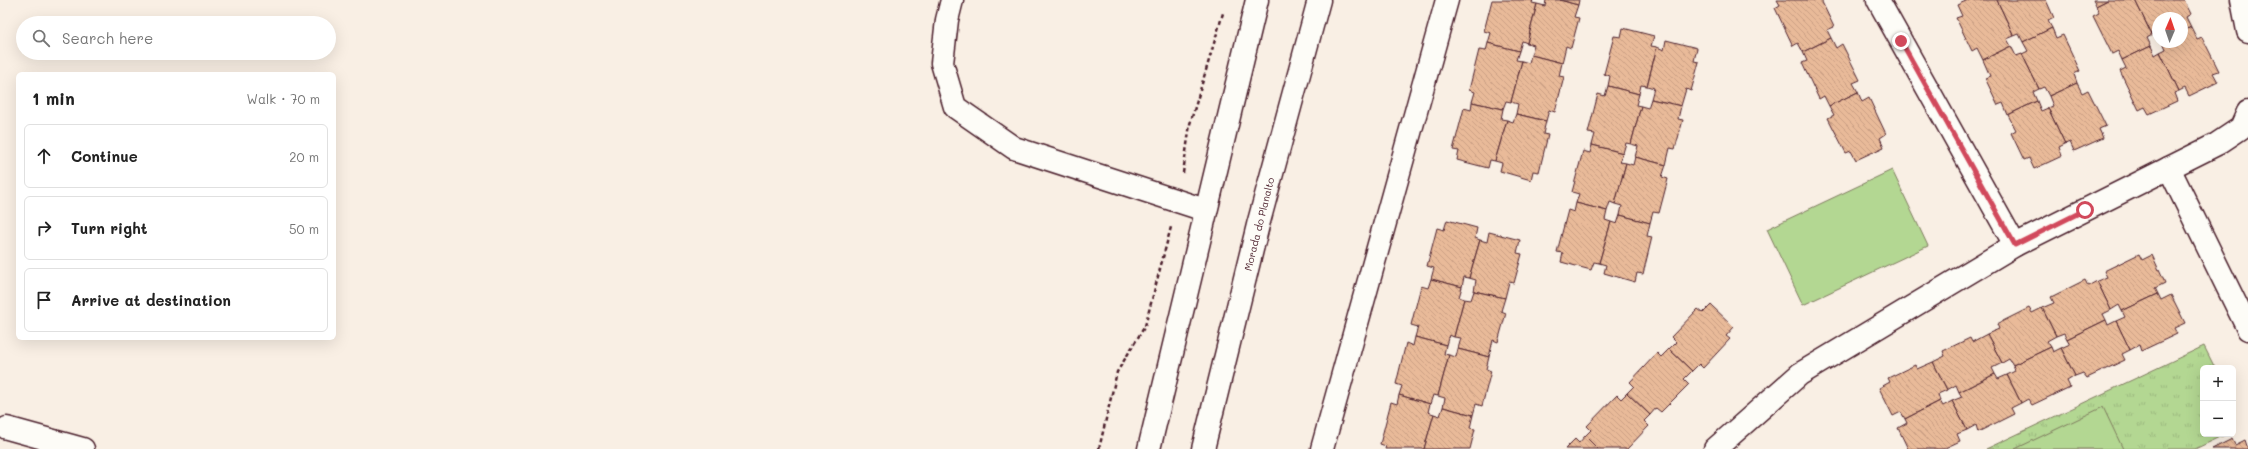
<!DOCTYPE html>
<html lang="en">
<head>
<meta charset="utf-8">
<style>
  :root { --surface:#fff; --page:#f2f2f2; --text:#222; --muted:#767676; --line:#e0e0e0 }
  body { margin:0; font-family:Mali,sans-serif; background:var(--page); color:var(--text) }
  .controls { position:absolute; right:12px; bottom:12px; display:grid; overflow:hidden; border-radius:6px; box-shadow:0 4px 16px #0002 }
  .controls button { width:36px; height:36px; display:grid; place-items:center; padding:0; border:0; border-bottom:1px solid var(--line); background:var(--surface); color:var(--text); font:20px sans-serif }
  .compass { position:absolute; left:2152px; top:12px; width:36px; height:36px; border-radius:50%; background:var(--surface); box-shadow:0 4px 16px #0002; rotate:2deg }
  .stop { position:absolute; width:12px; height:12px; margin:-9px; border:3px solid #d1495b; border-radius:50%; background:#fff }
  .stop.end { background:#d1495b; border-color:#fff; box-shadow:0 1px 4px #0008 }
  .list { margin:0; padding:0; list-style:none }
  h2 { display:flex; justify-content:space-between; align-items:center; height:52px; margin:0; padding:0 16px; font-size:17px }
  h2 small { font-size:13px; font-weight:400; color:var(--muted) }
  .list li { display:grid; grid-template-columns:26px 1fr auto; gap:12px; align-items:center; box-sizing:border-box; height:64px; margin:0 8px 8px; padding:0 8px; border:1px solid var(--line); border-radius:6px }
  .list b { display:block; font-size:15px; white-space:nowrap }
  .list em { font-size:13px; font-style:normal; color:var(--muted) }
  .icon { flex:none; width:22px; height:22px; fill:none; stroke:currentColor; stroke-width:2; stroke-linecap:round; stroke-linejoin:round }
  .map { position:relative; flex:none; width:2248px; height:449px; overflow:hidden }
  .search { position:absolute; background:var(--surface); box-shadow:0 4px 16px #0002; left:16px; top:16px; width:320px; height:44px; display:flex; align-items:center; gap:10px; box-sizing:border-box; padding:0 14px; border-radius:22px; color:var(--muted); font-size:15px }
  .panel { position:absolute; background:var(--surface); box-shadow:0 4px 16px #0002; left:16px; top:72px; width:320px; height:268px; border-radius:6px }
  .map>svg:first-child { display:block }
  .park { fill:url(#park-tufts); stroke:#7e7b5e }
  .pitch { fill:#b3d792; stroke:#7e7b5e }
  .building { fill:url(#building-back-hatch); stroke:#4a1f2b }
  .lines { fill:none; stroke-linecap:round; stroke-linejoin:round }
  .minor-casing { stroke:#4a1f2b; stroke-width:25 }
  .path { stroke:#4a1f2b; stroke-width:2.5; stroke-dasharray:4 3; stroke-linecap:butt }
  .minor { stroke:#fdfcf7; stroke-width:22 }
  .route { stroke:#d1495b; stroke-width:5 }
  .labels { text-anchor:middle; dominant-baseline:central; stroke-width:4; stroke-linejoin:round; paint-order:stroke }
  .street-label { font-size:10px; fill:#4a1f2b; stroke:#fdfcf7 }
</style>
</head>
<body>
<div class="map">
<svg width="2248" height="449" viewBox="0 0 2248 449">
  <defs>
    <pattern id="park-tufts" width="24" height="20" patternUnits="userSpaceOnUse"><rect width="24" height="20" fill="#b3d792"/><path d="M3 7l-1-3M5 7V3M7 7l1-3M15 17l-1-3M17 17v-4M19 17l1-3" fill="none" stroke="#9bb87e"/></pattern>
    <pattern id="building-back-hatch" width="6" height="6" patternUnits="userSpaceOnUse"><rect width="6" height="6" fill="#e9ba99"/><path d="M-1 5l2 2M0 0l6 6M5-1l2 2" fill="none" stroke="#c99f84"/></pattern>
  </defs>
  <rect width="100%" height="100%" fill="#f9efe4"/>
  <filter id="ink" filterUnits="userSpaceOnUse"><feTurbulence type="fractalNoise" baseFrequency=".025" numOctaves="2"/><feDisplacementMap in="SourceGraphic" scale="8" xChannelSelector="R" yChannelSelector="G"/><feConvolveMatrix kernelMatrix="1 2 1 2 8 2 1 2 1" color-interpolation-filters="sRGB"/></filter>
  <g filter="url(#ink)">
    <polygon class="park" points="2204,346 2215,368 2203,368 2203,434 2227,434 2195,449 1986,449"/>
    <g class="pitch">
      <polygon points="1892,170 1928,246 1803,305 1767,229"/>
      <polygon points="2103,407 2123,449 2015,449"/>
    </g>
    <g class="building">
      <polygon points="1492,0 1533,0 1532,3 1537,4 1527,43 1522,41 1519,51 1488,43 1491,33 1484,31"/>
      <polygon points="1546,0 1560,0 1578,5 1574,17 1579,18 1571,48 1566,46 1562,63 1531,55 1534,45 1527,43 1537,4 1545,6"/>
      <polygon points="1560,0 1579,0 1578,5"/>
      <polygon points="1777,0 1821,0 1834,27 1827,30 1831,38 1803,52 1798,43 1793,46 1775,8 1780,5"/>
      <polygon points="1968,0 1997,0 2014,36 2007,39 2011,46 1983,60 1977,48 1972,51 1956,18 1962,16 1957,5"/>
      <polygon points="1997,0 2046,0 2054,18 2048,21 2052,28 2023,42 2019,34 2014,36"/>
      <polygon points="2093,0 2108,0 2096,6"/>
      <polygon points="2108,0 2135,0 2152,35 2147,38 2151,46 2122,60 2118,51 2112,54 2093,16 2099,13 2096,6"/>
      <polygon points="2135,0 2184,0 2191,14 2186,17 2191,27 2182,32 2182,18 2158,18 2158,33 2152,35"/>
      <polygon points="2191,27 2197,39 2202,37 2219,71 2213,73 2218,82 2189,96 2185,88 2179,91 2160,52 2166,49 2163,42 2182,42 2182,32"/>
      <polygon points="1623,28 1654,36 1651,46 1657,47 1647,86 1641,85 1639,94 1608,86 1610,76 1604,74 1614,36 1621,37"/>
      <polygon points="2052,28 2056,38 2063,35 2080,71 2074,74 2077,83 2049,96 2044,87 2039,89 2022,54 2028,51 2023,42"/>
      <polygon points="1831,38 1836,48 1842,44 1860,80 1853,83 1858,92 1829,106 1824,96 1819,99 1802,63 1807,61 1803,52"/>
      <polygon points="1666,40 1697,48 1694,61 1699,62 1691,91 1686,89 1681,106 1651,99 1654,88 1647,86 1657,47 1664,50"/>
      <polygon points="1488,43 1519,51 1516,60 1522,61 1511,102 1506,101 1503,109 1472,102 1475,92 1469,90 1479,50 1486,51"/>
      <polygon points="2011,46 2016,56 2022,54 2039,89 2033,92 2037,101 2008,115 2003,103 1998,105 1985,78 1990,76 1983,60"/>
      <polygon points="2151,46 2155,55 2160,52 2179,91 2174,93 2177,101 2149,114 2145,107 2139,110 2120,71 2126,68 2122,60"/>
      <polygon points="1531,55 1562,63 1559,76 1564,77 1555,112 1549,110 1546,121 1516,114 1518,104 1511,102 1522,61 1529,63"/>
      <polygon points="2077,83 2082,93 2088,90 2106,126 2099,129 2103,138 2074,151 2070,142 2065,144 2048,108 2053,106 2049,96"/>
      <polygon points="1608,86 1639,94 1636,105 1641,106 1631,144 1626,143 1623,153 1592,145 1595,134 1588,133 1598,94 1605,96"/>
      <polygon points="1858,92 1862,102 1869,98 1886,134 1880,138 1884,147 1856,160 1851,151 1846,153 1828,118 1834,115 1829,106"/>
      <polygon points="1651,99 1681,106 1678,119 1683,120 1675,149 1670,148 1666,165 1635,157 1638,146 1631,144 1641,106 1648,108"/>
      <polygon points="2037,101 2041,111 2048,108 2065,144 2059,147 2062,156 2034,169 2029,158 2024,160 2011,133 2016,130 2008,115"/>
      <polygon points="1472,102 1503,109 1501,119 1507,120 1495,161 1490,160 1488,168 1457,160 1459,151 1453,150 1464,108 1471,110"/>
      <polygon points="1516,114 1546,121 1543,134 1548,135 1539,172 1533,171 1531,180 1500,171 1502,163 1495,161 1507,120 1513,122"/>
      <polygon points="1592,145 1623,153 1620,162 1626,163 1615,204 1610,202 1607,211 1576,203 1579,194 1572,192 1583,151 1590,153"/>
      <polygon points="1635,157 1666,165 1662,177 1668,179 1659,213 1653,212 1650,223 1620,215 1622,206 1615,204 1626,163 1633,165"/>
      <polygon points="1576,203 1607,211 1605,220 1611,222 1599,263 1594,262 1591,270 1561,262 1563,253 1557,252 1568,210 1574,212"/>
      <polygon points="1620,215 1650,223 1647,236 1652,237 1643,274 1637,273 1635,282 1604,273 1606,265 1599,263 1611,222 1617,224"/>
      <polygon points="1447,220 1477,228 1475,238 1480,240 1469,278 1464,277 1462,287 1431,279 1434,268 1427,266 1437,228 1444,230"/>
      <polygon points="1489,232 1520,240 1517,253 1522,254 1514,283 1509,282 1505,298 1474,291 1476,280 1469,278 1480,240 1487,242"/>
      <polygon points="2139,254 2142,260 2152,255 2165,283 2155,288 2158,294 2122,311 2119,305 2111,310 2097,281 2107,277 2104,271"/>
      <polygon points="1431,279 1462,287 1459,297 1464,299 1454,337 1449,335 1446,345 1415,337 1418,327 1411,325 1421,286 1428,288"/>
      <polygon points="2085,280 2088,286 2097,281 2111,310 2103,314 2106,320 2067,339 2064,333 2056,336 2042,308 2054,303 2051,297"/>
      <polygon points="1474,291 1505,298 1501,311 1506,313 1498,342 1493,340 1489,357 1458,349 1461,338 1454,337 1464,299 1471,300"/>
      <polygon points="2158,294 2161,300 2171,295 2185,323 2174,328 2177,334 2141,351 2139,345 2130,350 2116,321 2125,317 2122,311"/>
      <polygon points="1711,305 1734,327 1726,336 1730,339 1703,368 1699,364 1692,371 1669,349 1676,342 1671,337 1698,309 1703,313"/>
      <polygon points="2029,308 2032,313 2042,308 2056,336 2047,341 2051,347 2013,365 2009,359 2002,363 1987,334 1999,329 1997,324"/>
      <polygon points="2106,320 2108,325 2116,321 2130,350 2122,354 2125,360 2087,378 2083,373 2075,376 2061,348 2070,344 2067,339"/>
      <polygon points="1987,334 2002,363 1992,368 1995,374 1959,392 1956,385 1947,390 1933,362 1945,356 1943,351 1970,338 1972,342"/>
      <polygon points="1415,337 1446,345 1444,354 1449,355 1438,396 1433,395 1430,404 1399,395 1402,386 1396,384 1406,343 1413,346"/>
      <polygon points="2051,347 2053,352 2061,348 2075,376 2067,381 2070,387 2032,405 2028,399 2021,403 2007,375 2015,371 2013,365"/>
      <polygon points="1458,349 1489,357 1486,369 1491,371 1482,406 1476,404 1473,415 1443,407 1445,398 1438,396 1449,355 1456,357"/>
      <polygon points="1669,349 1692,371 1684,379 1689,384 1661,412 1656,408 1650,415 1627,393 1634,386 1630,382 1657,353 1661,357"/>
      <polygon points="1933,362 1947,390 1938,394 1940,401 1905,419 1901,412 1893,416 1879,388 1890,382 1888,378 1915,365 1917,369"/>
      <polygon points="1995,374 1998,379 2007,375 2021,403 2011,408 2014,414 1978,432 1976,425 1967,430 1952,401 1962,397 1959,392"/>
      <polygon points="1627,393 1650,415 1644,421 1649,426 1627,449 1598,449 1585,436 1591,430 1587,426 1617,395 1621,399"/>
      <polygon points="1399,395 1430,404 1428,412 1434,414 1424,449 1385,449 1386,446 1380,444 1391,402 1397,404"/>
      <polygon points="1940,401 1943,406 1952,401 1967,430 1957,434 1960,441 1943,449 1908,449 1898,428 1907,423 1905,419"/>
      <polygon points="1443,407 1473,415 1470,428 1475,429 1470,449 1424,449 1434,414 1440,416"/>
      <polygon points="1585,436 1598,449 1565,449 1575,439 1579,443"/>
      <polygon points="2232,439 2235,445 2245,440 2248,449 2212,449"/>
    </g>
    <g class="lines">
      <defs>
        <g id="minor">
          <polyline points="952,0 947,20 942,63 955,107 1014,148 1205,210"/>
          <polyline points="1878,0 2015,245"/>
          <polyline points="2242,0 2248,31"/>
          <polyline points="2169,168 2248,329"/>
          <polyline points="7,428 83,449"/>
          <polyline points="1149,449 1257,0"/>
          <polyline points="1203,449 1258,225 1319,0"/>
          <polyline points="1322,449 1447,0"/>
          <polyline points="1715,449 1800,374 2015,245 2217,144 2241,128 2248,112"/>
        </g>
      </defs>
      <use href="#minor" class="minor-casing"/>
      <g class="path">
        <polyline points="1183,173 1190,124 1223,13"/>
        <polyline points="1099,449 1117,372 1145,326 1171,227"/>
      </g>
      <use href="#minor" class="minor"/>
    </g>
  </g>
  <g class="lines" filter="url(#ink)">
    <polyline class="route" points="1901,41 2015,245 2085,210"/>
  </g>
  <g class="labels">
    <g class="street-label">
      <text transform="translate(1259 224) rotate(-76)">Morada do Planalto</text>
    </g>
  </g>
</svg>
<div class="controls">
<button>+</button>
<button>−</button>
</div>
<svg class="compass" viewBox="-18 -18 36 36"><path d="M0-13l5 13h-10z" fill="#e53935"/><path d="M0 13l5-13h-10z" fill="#767676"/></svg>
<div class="stop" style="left:2085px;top:210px"></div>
<div class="stop end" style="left:1901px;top:41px"></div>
<div class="search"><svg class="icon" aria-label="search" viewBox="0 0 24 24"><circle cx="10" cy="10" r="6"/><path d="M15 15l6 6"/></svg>Search here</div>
<section class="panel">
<h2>1 min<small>Walk · 70 m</small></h2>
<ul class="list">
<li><svg class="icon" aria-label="ahead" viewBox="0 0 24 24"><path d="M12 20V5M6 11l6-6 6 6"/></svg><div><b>Continue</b></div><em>20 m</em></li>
<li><svg class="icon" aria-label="right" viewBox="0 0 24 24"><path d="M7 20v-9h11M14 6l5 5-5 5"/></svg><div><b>Turn right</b></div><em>50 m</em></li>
<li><svg class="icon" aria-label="arrive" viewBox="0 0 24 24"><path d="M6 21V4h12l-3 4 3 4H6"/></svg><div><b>Arrive at destination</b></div></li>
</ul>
</section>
</div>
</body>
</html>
